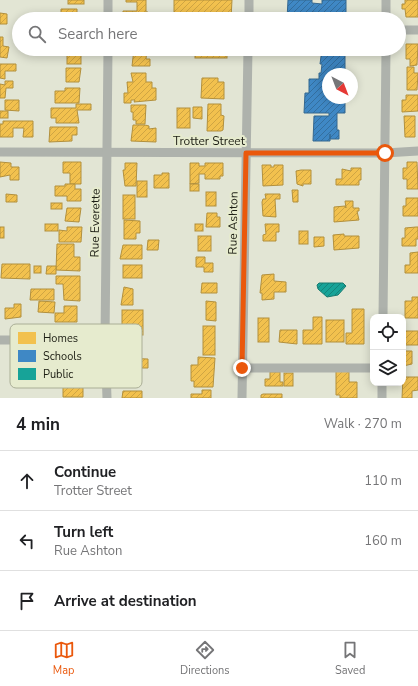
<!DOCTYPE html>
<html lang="en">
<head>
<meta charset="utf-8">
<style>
  :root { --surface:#fff; --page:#f6f6f6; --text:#202124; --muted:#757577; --line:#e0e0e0; --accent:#ea580c }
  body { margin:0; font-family:"Nunito Sans",sans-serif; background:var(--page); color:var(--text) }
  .controls { position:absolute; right:12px; bottom:12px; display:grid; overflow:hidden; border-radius:8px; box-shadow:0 2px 10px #0003 }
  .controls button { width:36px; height:36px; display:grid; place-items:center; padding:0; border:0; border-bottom:1px solid var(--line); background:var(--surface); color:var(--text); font:20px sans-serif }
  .compass { position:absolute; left:322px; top:68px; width:36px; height:36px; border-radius:50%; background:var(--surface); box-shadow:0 2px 10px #0003; rotate:138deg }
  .stop { position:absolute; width:12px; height:12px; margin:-9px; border:3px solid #ea580c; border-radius:50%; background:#fff }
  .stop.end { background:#ea580c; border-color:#fff; box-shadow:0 1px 4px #0008 }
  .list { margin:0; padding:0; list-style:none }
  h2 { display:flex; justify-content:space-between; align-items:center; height:52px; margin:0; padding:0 16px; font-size:17px }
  h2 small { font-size:13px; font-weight:400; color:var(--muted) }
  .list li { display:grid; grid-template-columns:26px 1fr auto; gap:12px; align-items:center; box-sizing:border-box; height:60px; padding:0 16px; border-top:1px solid var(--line) }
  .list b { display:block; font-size:15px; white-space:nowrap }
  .list p { margin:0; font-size:13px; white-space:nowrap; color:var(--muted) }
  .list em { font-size:13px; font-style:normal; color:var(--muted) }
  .icon { flex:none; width:22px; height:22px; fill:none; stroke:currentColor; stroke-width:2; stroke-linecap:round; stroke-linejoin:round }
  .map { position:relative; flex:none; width:418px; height:398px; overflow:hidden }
  .search { position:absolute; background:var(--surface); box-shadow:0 2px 10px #0003; left:12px; right:12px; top:12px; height:44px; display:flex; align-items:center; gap:10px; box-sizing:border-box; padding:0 14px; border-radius:22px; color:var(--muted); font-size:15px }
  .sheet { height:232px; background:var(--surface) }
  nav { display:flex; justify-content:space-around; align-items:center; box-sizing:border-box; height:56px; border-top:1px solid var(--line); background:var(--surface); font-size:11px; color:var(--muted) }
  nav a { display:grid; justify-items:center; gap:2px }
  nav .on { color:var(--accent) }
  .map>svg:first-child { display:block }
  .homes { fill:url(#homes-hatch); stroke:#b2903d }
  .schools { fill:url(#schools-hatch); stroke:#356890 }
  .public { fill:url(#public-hatch); stroke:#197b70 }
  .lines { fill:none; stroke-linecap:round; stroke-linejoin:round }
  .minor { stroke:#aeb2ac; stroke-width:9 }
  .route { stroke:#ea580c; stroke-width:5 }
  .labels { text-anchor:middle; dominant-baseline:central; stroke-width:4; stroke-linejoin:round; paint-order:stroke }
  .street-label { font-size:12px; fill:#1d1e14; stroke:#e6ebce }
  .key { fill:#e6ebce; stroke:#aaae96; stroke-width:1 }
  .key-label { font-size:11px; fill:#1d1e14 }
</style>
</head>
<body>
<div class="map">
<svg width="418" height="398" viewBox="0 0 418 398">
  <defs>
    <pattern id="homes-hatch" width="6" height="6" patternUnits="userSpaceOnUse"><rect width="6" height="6" fill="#f2c14e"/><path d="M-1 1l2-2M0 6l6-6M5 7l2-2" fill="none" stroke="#cfa543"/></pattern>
    <pattern id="schools-hatch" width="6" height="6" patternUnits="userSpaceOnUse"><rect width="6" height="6" fill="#3f88c5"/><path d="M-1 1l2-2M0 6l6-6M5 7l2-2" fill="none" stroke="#346f9f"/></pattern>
    <pattern id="public-hatch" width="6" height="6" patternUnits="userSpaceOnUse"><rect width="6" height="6" fill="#17a398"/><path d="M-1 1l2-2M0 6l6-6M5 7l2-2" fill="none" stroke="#14847b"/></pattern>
  </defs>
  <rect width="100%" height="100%" fill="#e2e5d4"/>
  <g class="homes">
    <rect x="68" y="0" width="16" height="4"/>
    <polygon points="126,0 146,0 146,12 148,12 148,19 123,19 123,11 137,11 137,2 126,2"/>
    <polygon points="174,0 232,0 231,19 174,19"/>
    <polygon points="405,0 418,0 418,17 406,17 405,9 402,9 402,4 405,4"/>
    <polygon points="61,9 77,9 77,19 66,19 66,15 61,15"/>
    <polygon points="0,13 7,14 7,24 0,24"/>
    <polygon points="0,37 3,37 3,46 9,47 7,58 0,57"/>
    <polygon points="406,44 418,44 417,65 410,66 410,59 406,59"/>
    <rect x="67" y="49" width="14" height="15"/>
    <polygon points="134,49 147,49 146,59 150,59 150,66 132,66"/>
    <rect x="195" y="49" width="32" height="9"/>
    <polygon points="0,64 16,64 16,71 5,71 5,79 0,78"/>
    <polygon points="407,67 414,67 414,73 418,73 417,90 407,90"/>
    <polygon points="66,68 81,68 79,82 66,82"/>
    <polygon points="131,73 146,73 146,82 152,82 152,88 156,88 156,100 134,102 135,100 131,100 131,103 124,103 124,93 128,93 127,82 133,82"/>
    <polygon points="202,78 218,78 218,82 224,82 224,99 201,98"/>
    <polygon points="5,81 13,81 13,88 6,88 5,98 0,98 0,84 5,85"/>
    <polygon points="65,88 80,88 79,103 55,103 55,91 65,91"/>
    <polygon points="406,95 418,95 418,111 402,112 402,100 406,100"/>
    <polygon points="5,100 19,100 19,111 5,110"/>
    <polygon points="76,104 91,104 91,110 77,110 79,123 56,123 56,118 51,118 51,108 76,108"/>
    <polygon points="208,104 221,104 221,115 224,116 223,130 221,131 207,131"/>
    <polygon points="131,105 146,105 145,124 136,124 136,120 133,120 133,112 131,112"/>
    <polygon points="193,107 202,107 202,119 193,118"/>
    <rect x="177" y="108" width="13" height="20"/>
    <rect x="0" y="111" width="8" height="7"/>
    <polygon points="404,116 415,116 415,137 405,137"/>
    <polygon points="3,121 33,121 33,137 23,137 24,128 13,128 13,137 0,137 0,124 3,124"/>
    <polygon points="133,125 145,125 149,126 149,129 156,128 156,142 131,141"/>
    <polygon points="50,127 77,127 77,135 72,135 72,141 49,142"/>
    <polygon points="0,162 11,163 11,167 19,167 19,180 10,180 10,175 0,177"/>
    <polygon points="63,162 81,162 81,184 70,184 70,173 63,173"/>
    <polygon points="407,162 417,162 418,189 407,189 407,179 403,179 403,168 407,168"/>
    <polygon points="125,163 137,163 136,186 125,186 123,170 125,170"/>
    <polygon points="190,163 199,163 199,166 205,166 205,163 223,163 223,176 220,176 220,179 205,179 205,174 199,174 199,183 190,184"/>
    <polygon points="262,165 271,165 271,167 274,167 274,165 283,165 283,185 263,186"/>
    <polygon points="351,168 361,168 361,180 359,180 359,185 336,185 336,179 342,179 342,169 351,171"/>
    <polygon points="301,170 311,170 311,184 303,184 303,186 297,184 296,171"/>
    <polygon points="162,173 169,173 169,188 154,188 154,175 162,175"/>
    <rect x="137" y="181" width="10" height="16"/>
    <polygon points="65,184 75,184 75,189 81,189 81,201 67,201 67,196 55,196 55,186 65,186"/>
    <rect x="190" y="184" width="9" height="7"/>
    <polygon points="292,190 298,190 298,202 293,202"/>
    <rect x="206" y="192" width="10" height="14"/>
    <polygon points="6,194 17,195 17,202 6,202"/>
    <polygon points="265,194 280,194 280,199 275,199 276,217 263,216 262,202 263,199 266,199"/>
    <rect x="123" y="195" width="12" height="24"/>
    <polygon points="406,198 418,198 418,216 403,216 403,206 406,206"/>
    <polygon points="345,201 353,201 353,208 359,208 359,211 357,211 359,220 334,222 334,207 345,206 346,208"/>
    <rect x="51" y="203" width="11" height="6"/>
    <polygon points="67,208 81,208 79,222 65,221"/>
    <polygon points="207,213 217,213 217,217 220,217 220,227 206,227"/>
    <polygon points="124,220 140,221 140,233 136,233 136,239 124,239"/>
    <rect x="45" y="224" width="13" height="7"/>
    <rect x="195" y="224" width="8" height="7"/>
    <polygon points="265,224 279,224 279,232 276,232 276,241 263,241 263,235 266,234"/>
    <rect x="0" y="227" width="4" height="11"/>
    <polygon points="67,227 82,227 81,242 59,242 59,230 67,231"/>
    <polygon points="416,227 418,227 418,239 416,239 416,246 402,246 402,238 405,238 405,228"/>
    <rect x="299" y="231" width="9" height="13"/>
    <polygon points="344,234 344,236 359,236 359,248 334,250 333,235"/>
    <rect x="198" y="236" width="13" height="15"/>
    <polygon points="314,237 324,237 324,246 314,247"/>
    <polygon points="148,240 159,240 158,250 147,250"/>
    <polygon points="57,244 74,244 74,257 80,257 80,271 56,270"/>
    <polygon points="123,245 142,245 142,259 120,259"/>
    <polygon points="418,252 418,273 405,273 405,265 410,265 410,253"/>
    <polygon points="196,257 205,257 205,263 213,263 213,272 204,272 204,267 196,267"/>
    <polygon points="2,264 30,264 30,279 1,278"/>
    <rect x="123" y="265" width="19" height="13"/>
    <rect x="34" y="266" width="7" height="7"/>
    <polygon points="47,266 56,266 56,274 46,274"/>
    <polygon points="274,274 274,281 286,282 286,292 274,292 274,299 262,300 262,293 260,293 262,275"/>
    <polygon points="56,276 80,276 80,301 64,300 63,284 56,284"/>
    <polygon points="202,283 217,283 217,293 201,293"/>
    <polygon points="124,287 133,289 133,305 121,305"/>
    <polygon points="31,289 54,289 54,300 30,300"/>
    <polygon points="412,297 418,297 418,318 405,318 405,301 412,301"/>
    <polygon points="39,301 55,302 54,313 38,312"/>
    <polygon points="206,301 216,302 216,321 206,320"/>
    <polygon points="14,304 21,304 21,317 5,319 5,308 14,308"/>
    <polygon points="64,306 77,306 77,322 55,322 55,313 64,313"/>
    <polygon points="352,309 364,309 364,344 346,344 346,333 352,333"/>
    <rect x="122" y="310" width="21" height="25"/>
    <polygon points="313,317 322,317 322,344 303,344 303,330 313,330"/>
    <rect x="258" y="318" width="11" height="24"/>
    <rect x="326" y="320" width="18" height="22"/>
    <rect x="203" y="326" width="12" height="29"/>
    <polygon points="280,330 297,330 297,344 279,342"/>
    <rect x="403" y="331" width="15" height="14"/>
    <polygon points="403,351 412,351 412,364 403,366"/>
    <polygon points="198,357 215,358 213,387 194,387 194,381 191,381 191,365 198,365"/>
    <polygon points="122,358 148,359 148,368 136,368 136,381 122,381"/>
    <polygon points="336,371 349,371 349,382 357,382 357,398 340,398 340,395 336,395"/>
    <polygon points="70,372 83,372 83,397 63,397 63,378 70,378"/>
    <polygon points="270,372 280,372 280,382 283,382 283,386 265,386 265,379 270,379"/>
    <rect x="284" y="373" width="9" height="13"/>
    <polygon points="403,377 418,377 418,390 412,391 412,398 402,398"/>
    <polygon points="202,390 211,390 211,398 191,398 191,394 202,394"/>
    <polygon points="123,391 142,391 142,398 122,398"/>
    <polygon points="263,394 282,394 282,398 261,398 261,395"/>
  </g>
  <g class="schools">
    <polygon points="288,0 312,0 312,3 322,4 322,0 346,0 346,19 322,19 322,13 312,12 312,19 287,19"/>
    <polygon points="322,49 345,49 345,74 328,74 328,98 345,98 345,113 337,113 337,130 339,130 339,139 330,139 330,134 330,141 313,141 314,116 329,116 329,113 304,113 305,93 309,93 309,79 319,79 319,73 321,73 322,64 320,64"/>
  </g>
  <polygon class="public" points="319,283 343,283 346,286 338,295 327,297 318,289 317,285"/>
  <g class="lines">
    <g class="minor">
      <polyline points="386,0 386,19"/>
      <polyline points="108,19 108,0"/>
      <polyline points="249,19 249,0"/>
      <polyline points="399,30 418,30"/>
      <polyline points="0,152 385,153 418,151"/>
      <polyline points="383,317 386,49"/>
      <polyline points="0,340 105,340"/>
      <polyline points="242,368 373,368"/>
      <polyline points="107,398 105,340 108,49"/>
      <polyline points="242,398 248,49"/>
      <polyline points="382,398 382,383"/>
    </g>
  </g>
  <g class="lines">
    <polyline class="route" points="242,368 246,153 385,153"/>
  </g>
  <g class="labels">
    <g class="street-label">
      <text x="209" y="141">Trotter Street</text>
      <text transform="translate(95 223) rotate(-89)">Rue Everette</text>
      <text transform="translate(233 223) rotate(-89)">Rue Ashton</text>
    </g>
  </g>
  <rect x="10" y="324" width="132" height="64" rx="6" class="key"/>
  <rect x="18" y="332" width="18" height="12" fill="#f2c14e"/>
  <rect x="18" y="350" width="18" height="12" fill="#3f88c5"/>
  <rect x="18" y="368" width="18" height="12" fill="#17a398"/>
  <g class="key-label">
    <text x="43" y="342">Homes</text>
    <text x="43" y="360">Schools</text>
    <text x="43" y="378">Public</text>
  </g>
</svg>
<div class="controls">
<button><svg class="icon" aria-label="locate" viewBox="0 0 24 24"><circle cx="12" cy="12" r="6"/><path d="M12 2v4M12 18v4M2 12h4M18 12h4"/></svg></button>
<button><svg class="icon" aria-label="layers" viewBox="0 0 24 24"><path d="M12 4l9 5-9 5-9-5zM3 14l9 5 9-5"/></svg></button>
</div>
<svg class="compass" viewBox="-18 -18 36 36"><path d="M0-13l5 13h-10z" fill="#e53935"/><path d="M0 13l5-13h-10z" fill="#757577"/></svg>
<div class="stop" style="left:385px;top:153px"></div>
<div class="stop end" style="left:242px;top:368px"></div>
<div class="search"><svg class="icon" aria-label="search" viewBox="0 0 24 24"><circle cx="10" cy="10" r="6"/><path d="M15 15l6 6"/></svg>Search here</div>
</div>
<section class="sheet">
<h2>4 min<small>Walk · 270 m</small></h2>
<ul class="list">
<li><svg class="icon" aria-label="ahead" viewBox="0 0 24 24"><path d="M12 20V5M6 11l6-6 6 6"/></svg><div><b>Continue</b><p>Trotter Street</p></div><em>110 m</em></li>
<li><svg class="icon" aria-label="left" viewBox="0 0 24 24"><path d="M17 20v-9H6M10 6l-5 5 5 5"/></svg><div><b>Turn left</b><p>Rue Ashton</p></div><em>160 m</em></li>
<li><svg class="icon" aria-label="arrive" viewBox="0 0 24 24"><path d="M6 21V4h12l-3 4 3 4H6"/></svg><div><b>Arrive at destination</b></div></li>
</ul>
</section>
<nav>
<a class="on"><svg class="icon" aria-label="map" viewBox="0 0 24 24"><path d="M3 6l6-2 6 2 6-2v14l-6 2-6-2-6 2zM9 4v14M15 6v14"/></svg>Map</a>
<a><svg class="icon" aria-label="directions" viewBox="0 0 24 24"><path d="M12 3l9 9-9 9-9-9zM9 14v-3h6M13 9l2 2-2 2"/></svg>Directions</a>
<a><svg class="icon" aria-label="saved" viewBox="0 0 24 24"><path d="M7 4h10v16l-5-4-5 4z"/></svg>Saved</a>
</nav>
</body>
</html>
